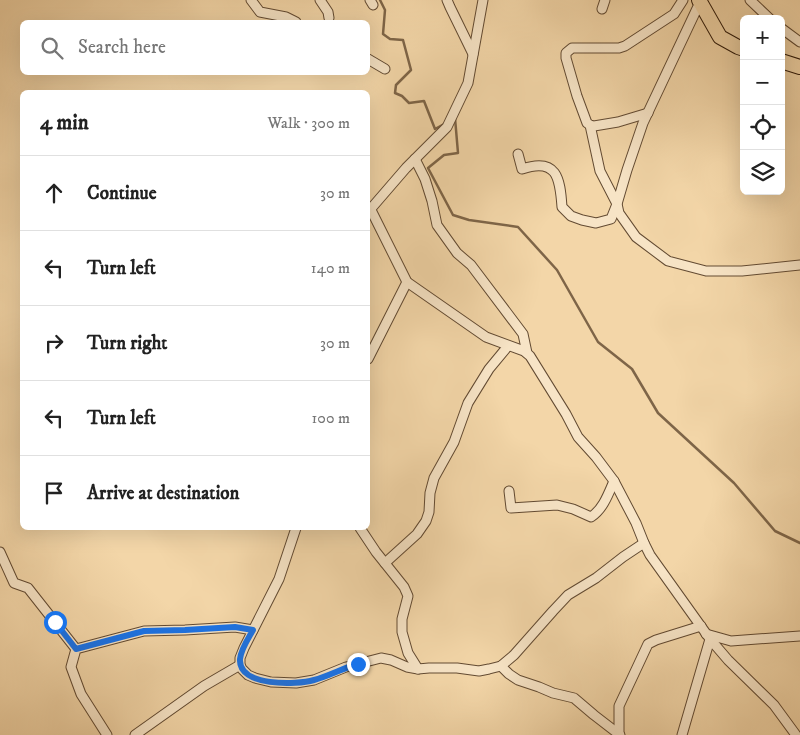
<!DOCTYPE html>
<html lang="en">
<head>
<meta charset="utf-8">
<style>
  :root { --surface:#fff; --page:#f6f6f6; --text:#222; --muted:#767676; --line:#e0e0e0 }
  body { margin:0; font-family:"IM FELL DW Pica",serif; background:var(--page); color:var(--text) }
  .controls { position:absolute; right:15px; top:15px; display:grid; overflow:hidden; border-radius:8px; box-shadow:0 5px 20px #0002 }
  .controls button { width:45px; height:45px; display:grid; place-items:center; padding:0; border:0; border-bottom:1px solid var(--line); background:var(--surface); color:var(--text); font:25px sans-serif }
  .stop { position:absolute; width:15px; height:15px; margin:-11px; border:4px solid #1a73e8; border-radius:50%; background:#fff }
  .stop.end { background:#1a73e8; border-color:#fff; box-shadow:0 1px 5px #0008 }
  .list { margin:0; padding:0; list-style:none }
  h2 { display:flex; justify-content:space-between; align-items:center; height:65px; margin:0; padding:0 20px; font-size:21px }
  h2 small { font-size:16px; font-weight:400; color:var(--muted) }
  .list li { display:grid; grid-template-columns:32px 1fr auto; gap:15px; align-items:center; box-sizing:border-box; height:75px; padding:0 20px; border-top:1px solid var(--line) }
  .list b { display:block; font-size:19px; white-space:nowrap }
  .list em { font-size:16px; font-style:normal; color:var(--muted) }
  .icon { flex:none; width:28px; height:28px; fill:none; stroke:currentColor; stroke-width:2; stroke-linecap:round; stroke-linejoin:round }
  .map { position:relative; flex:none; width:800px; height:735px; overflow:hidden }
  .search { position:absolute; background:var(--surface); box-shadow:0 5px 20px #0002; left:20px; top:20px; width:350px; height:55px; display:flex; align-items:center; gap:12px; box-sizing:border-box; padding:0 18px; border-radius:8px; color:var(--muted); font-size:19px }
  .panel { position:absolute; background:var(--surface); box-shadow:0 5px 20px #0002; left:20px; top:90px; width:350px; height:440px; border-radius:8px }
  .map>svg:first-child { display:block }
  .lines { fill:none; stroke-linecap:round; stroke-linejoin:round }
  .stream { stroke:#7e6548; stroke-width:2.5 }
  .street-casing { stroke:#624a32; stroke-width:11 }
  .primary-casing { stroke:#311b0a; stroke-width:16 }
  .street { stroke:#f7e4c6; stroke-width:9 }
  .primary { stroke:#f3d6a8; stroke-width:14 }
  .route { stroke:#1a73e8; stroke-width:6 }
</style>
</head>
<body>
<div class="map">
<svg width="800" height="735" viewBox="0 0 800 735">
  <rect width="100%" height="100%" fill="#f3d6a8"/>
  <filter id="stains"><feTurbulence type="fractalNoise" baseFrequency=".004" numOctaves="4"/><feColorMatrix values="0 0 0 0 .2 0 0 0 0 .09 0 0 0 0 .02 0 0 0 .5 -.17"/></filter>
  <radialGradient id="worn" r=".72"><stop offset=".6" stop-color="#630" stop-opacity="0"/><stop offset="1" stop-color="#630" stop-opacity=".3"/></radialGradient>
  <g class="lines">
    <g class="stream">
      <polyline points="380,0 385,10 383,34 390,39 403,40 411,70 396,85 395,93 402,96 409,103 424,101 435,129 446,123"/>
      <polyline points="455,118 458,153 444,155 428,168 453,215 469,220 518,227 557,270 598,342 632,369 658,413 734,483 775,531 800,543"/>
    </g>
    <defs>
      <g id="street">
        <polyline points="251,0 260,12 286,17 296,22"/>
        <polyline points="320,0 328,12 329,18"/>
        <polyline points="370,0 373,5"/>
        <polyline points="447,0 450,7 473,54"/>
        <polyline points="701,0 643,123 627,170 617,204 619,213 636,237 668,261 706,271 742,271 800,265"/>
        <polyline points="750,0 770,19"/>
        <polyline points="602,9 605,0"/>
        <polyline points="781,28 800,42"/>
        <polyline points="368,59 385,69"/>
        <polyline points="648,113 618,122 594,126 590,125 587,123 577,96 566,58 566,53 572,48 619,48 625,46 674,14 683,0"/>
        <path d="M518 154 522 169C557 157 560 178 562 207L571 216 582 220 596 223 611 219 617 204 600 171 590 125"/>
        <polyline points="415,159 425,179 432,201 437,225 457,253 471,265 523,334 527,353"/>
        <polyline points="371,210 407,282 486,337 524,351 530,356 566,414 578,437 596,457 614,481 636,523 644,543 650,555 710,639 682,735"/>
        <polyline points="368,212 406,168 447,127 468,83 483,0"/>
        <polyline points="368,359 407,282"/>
        <path d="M509 491 511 508 557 505 573 509 591 517C603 509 608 495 614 481"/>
        <polyline points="296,528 279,579 244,648 240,658 240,665 242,669 248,675 255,678 271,682 296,683 314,680 346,667 381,658 391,660 407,667 418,669 429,668 457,668 479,671 489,669 501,666 514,655 553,611 568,595 596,578 623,557 644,543"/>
        <polyline points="360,528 376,552 404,587 408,596 402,619 402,632 408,653 418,669"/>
        <polyline points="0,552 14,583 28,588 76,649"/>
        <polyline points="385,563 417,534 426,521 429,512 430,493 434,478 454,442 468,403 489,369 508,346"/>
        <polyline points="706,634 731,641 800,636"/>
        <polyline points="710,639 728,660 774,705 796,735"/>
        <polyline points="501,666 509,674 518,680 539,687 553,693 574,698 594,715 620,735"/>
        <polyline points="107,735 81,694 71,667 76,649 144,631 185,630 235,627 253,630"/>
        <polyline points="135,735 204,686 240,665"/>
        <polyline points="619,735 619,706 648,644 656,640 701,626"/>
      </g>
      <g id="primary">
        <polyline points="699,0 720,37 738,47 744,49"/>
        <polyline points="781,61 800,67"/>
      </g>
    </defs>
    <use href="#street" class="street-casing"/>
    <use href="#primary" class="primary-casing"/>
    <use href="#street" class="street"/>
    <use href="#primary" class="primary"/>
  </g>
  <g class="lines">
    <path class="route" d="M55 622 76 649 144 631 185 630 235 627 253 630C248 639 241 649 240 659 238 687 297 685 314 680 329 676 343 668 358 664"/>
  </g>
  <rect width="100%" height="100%" filter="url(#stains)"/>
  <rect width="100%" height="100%" fill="url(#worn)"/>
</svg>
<div class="controls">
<button>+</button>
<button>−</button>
<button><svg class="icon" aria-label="locate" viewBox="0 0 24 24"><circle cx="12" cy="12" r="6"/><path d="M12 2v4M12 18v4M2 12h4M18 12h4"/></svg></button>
<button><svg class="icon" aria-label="layers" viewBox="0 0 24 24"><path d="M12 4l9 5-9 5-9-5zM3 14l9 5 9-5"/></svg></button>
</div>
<div class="stop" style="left:55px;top:622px"></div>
<div class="stop end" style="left:358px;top:664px"></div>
<div class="search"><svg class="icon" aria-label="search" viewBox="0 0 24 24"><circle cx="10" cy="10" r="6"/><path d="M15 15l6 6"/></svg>Search here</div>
<section class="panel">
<h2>4 min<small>Walk · 300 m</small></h2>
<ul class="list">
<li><svg class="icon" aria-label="ahead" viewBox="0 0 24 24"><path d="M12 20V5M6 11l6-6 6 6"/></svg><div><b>Continue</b></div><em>30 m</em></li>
<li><svg class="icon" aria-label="left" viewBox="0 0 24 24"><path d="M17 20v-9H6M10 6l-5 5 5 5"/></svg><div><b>Turn left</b></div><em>140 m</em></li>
<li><svg class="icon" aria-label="right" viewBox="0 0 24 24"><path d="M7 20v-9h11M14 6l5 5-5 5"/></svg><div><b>Turn right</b></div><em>30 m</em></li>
<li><svg class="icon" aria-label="left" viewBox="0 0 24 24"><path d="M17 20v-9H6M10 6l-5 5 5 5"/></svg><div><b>Turn left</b></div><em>100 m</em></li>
<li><svg class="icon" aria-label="arrive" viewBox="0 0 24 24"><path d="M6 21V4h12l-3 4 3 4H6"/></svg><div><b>Arrive at destination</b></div></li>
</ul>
</section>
</div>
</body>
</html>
